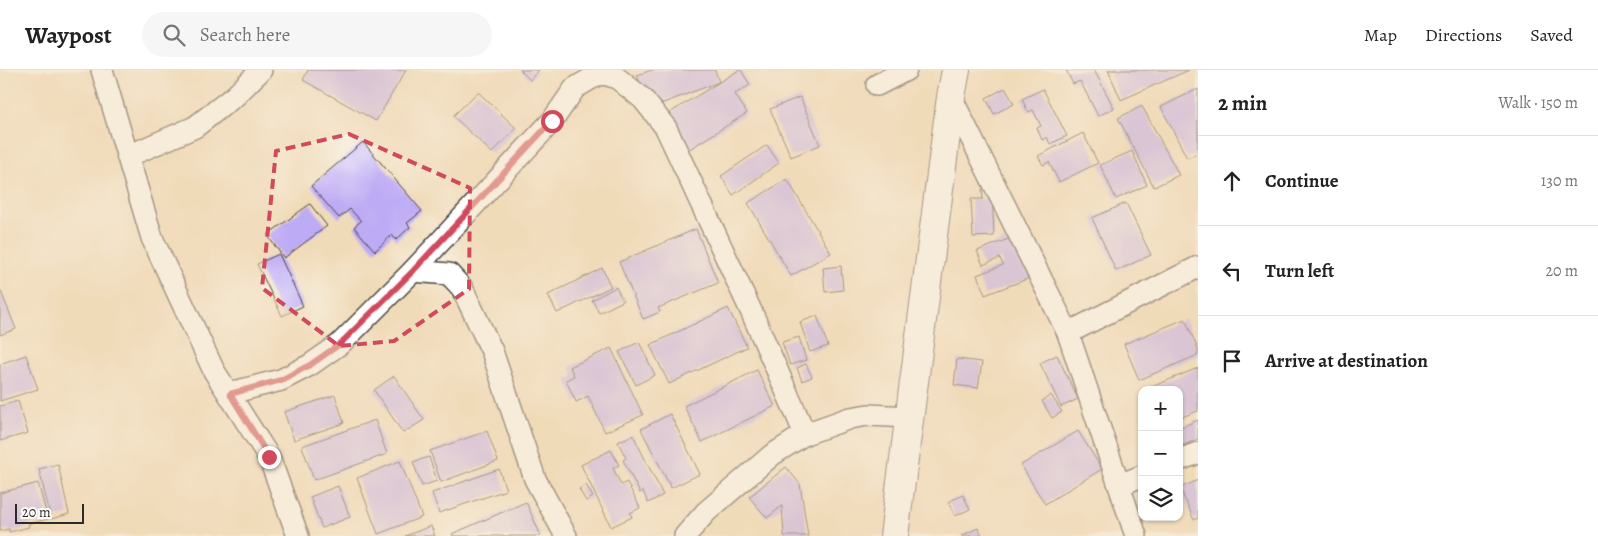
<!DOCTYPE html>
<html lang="en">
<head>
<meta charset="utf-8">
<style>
  :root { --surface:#fff; --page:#f6f6f6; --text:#222; --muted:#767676; --line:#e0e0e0 }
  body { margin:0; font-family:Alegreya,serif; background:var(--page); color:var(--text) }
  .controls { position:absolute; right:15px; bottom:15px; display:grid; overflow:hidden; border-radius:10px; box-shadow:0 1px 4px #0004 }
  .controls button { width:45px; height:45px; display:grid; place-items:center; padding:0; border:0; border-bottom:1px solid var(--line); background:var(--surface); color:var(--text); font:25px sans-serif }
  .scale { position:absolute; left:15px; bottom:12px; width:69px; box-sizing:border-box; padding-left:5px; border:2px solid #2b2b2b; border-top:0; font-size:14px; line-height:18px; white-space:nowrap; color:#2b2b2b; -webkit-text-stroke:4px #fdfcf7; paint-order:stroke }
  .stop { position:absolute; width:15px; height:15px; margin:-11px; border:4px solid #d1495b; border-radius:50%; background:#fff }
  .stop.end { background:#d1495b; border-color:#fff; box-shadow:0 1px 5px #0008 }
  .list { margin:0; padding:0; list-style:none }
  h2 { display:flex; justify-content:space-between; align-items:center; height:65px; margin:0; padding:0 20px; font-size:21px }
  h2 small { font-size:16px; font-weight:400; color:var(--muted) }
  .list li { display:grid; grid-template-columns:32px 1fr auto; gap:15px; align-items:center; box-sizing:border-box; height:90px; padding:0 20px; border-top:1px solid var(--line) }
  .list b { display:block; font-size:19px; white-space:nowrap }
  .list em { font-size:16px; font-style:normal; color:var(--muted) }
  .icon { flex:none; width:28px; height:28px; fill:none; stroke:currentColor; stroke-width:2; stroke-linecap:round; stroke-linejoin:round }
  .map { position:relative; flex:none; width:1198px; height:466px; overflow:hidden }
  header { display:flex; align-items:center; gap:30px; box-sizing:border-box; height:70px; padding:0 25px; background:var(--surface); border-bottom:1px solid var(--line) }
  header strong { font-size:24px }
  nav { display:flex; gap:28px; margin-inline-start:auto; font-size:18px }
  .search { width:350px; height:45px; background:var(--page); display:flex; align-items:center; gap:12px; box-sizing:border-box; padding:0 18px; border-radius:28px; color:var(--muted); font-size:19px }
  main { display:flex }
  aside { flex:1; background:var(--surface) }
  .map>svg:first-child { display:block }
  .building { fill:#beabf5 }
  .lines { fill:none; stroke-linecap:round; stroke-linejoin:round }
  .street-casing { stroke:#494540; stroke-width:24 }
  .secondary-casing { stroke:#494540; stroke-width:30 }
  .street { stroke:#fff; stroke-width:21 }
  .secondary { stroke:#fff; stroke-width:28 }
  .route { stroke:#d1495b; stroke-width:6 }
  .marked { fill:none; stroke:#d1495b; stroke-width:4; stroke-dasharray:10 6; stroke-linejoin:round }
</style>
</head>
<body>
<header>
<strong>Waypost</strong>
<div class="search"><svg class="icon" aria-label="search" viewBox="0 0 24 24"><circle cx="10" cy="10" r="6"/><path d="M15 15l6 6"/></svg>Search here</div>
<nav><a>Map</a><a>Directions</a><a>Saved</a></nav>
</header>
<main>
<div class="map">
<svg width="1198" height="466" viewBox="0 0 1198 466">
  <rect width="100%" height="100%" fill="#fdfcf7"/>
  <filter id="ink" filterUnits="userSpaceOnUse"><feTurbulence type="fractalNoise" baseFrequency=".02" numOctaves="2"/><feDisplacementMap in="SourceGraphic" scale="10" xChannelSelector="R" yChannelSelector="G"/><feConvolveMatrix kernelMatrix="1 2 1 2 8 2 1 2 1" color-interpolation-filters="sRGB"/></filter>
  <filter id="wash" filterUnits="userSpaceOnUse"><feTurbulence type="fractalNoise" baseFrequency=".0096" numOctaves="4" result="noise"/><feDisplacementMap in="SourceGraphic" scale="20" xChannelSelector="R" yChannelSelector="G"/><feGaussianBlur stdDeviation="1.12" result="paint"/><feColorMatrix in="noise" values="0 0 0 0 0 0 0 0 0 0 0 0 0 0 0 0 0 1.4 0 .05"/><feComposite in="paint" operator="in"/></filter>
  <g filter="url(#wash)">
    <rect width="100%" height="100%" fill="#f0dbb9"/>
    <g id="blocks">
      <g class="building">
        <polygon points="308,0 406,0 376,51 303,10"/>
        <polygon points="520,0 539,0 530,10"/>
        <polygon points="652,0 715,0 719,12 650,38 637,5"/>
        <polygon points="739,0 741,0 750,15 735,24 747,43 688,80 666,45"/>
        <polygon points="1066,0 1094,0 1114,38 1098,46 1080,11 1073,14"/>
        <polygon points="1108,0 1189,0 1121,30"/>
        <polygon points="1005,18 1014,34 994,44 986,28"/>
        <polygon points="1043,19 1067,66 1050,74 1047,67 1042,70 1037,58 1041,56 1033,40 1028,42 1022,29"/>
        <polygon points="1198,19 1198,83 1187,88 1161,37"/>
        <polygon points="478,22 516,58 492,83 453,46"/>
        <polygon points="800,27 820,75 791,87 770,39"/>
        <polygon points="1142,36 1179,105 1154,117 1118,48"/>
        <polygon points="1083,63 1098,93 1059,112 1049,92 1043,95 1038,86"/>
        <polygon points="363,72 422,141 407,153 410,157 396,170 392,165 375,181 354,157 361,151 350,139 339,148 311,116"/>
        <polygon points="767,75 779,93 733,125 721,106"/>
        <polygon points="1132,81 1147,115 1116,129 1100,95"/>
        <polygon points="787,109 831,183 791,206 748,133"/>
        <polygon points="992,118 994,166 973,167 971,129 983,129 982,119"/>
        <polygon points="1126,133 1151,185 1116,201 1092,148"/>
        <polygon points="310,134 327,156 284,188 267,165"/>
        <polygon points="696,159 718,213 658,238 660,242 643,249 619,192"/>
        <polygon points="1019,165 1035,206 985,225 977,205 1003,195 1000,188 983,195 977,181"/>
        <polygon points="279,184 303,236 282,246 257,194"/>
        <polygon points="841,196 843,220 825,222 823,198"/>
        <polygon points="602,198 611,217 557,243 548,225"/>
        <polygon points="616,217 623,231 599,243 592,230"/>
        <polygon points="0,219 16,259 0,265"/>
        <polygon points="728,238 747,277 669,314 650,275"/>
        <polygon points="817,246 828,276 810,282 800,252"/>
        <polygon points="1185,249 1198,279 1198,285 1139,310 1124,274"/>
        <polygon points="799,267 806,290 790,295 782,272"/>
        <polygon points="639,272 655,305 636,315 619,282"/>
        <polygon points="611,278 643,345 605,362 588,326 576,332 566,310 574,306 570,297"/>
        <polygon points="26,285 38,319 0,331 0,294"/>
        <polygon points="1057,285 1078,329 1061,337 1040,293"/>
        <polygon points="957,289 982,292 978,318 954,315"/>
        <polygon points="806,294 812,307 802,311 797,298"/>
        <polygon points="1198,298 1198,341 1179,348 1179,320 1144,320"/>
        <polygon points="757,300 775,336 702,372 684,336"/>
        <polygon points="394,306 424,350 403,363 374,320"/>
        <polygon points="335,325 344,353 294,370 284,342"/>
        <polygon points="1051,325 1062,342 1052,348 1042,331"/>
        <polygon points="18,331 28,363 0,371 0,336"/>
        <polygon points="670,344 700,404 671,418 641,359"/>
        <polygon points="375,350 387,384 314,410 302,376"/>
        <polygon points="1198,350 1198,369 1179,377 1179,358"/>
        <polygon points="487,361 498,391 441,412 430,381"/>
        <polygon points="1078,361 1102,399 1045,434 1021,395"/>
        <polygon points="633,365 663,425 648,433 643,421 640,423 623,390 626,388 618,372"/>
        <polygon points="611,380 619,395 613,398 621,415 627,412 640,438 630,443 632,447 611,457 581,395"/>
        <polygon points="429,387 437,411 422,416 413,392"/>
        <polygon points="400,391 422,447 378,464 357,408"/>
        <polygon points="58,394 69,444 51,449 39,399"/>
        <polygon points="786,397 800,414 808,466 784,466 782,436 767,448 749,427"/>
        <polygon points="499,399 506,420 439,443 432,423"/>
        <polygon points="1198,410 1198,448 1194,450 1180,418"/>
        <polygon points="38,413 48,449 28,454 29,457 9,462 9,459 0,461 0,423"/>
        <polygon points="586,415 593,427 586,431 579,419"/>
        <polygon points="338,416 350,447 322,458 310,427"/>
        <polygon points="963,425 970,439 955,446 948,432"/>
        <polygon points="526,432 541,466 453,466 452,464"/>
        <polygon points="431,456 435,466 405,466"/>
        <polygon points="978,458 982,466 961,466"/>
      </g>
    </g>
  </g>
  <g filter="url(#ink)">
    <use href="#blocks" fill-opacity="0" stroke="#494540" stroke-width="1"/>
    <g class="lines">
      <defs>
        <g id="street">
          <polyline points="102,0 152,168 214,301 269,387 298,466"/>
          <polyline points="877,15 906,0"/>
          <polyline points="951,27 1068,263 1136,466"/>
          <polyline points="128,86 195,57 236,25 261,0"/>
          <polyline points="413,201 449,204 462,218 492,281 535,409 566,466"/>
          <polyline points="1068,263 1198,197"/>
          <polyline points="230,323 281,310 310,295 340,274 413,201 552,51 575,18 597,5 605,4 617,8 643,29 666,58 752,243 805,364"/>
          <polyline points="1179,390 1198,383"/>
          <polyline points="1119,415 1142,406"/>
          <polyline points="685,466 706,442 772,385 805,364 850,348 868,345 910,347"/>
        </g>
        <polyline id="secondary" points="894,466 951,27 956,0"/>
      </defs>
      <use href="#street" class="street-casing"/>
      <use href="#secondary" class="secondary-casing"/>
      <use href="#street" class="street"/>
      <use href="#secondary" class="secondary"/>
    </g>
  </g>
  <g class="lines" filter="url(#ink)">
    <polyline class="route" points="269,387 230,324 281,310 310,295 340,274 413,201 552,51"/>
  </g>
  <path d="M0 0H1198V466H0ZM349 64 470 118 469 219 394 271 339 276 262 218 276 81Z" fill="#f0dbb9" fill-opacity=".55" fill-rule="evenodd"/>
  <path class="marked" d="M349 64 470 118 469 219 394 271 339 276 262 218 276 81Z"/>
</svg>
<div class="controls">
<button>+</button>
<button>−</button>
<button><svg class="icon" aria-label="layers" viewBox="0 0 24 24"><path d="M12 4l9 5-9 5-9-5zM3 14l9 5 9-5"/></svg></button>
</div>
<div class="scale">20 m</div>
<div class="stop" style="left:552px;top:51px"></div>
<div class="stop end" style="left:269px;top:387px"></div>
</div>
<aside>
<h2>2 min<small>Walk · 150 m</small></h2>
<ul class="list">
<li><svg class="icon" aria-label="ahead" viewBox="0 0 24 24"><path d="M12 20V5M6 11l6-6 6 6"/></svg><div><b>Continue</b></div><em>130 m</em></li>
<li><svg class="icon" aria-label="left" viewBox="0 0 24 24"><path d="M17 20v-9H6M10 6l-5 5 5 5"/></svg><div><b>Turn left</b></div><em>20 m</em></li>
<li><svg class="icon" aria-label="arrive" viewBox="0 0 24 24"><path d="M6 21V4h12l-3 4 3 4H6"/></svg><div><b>Arrive at destination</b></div></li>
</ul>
</aside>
</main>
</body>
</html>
